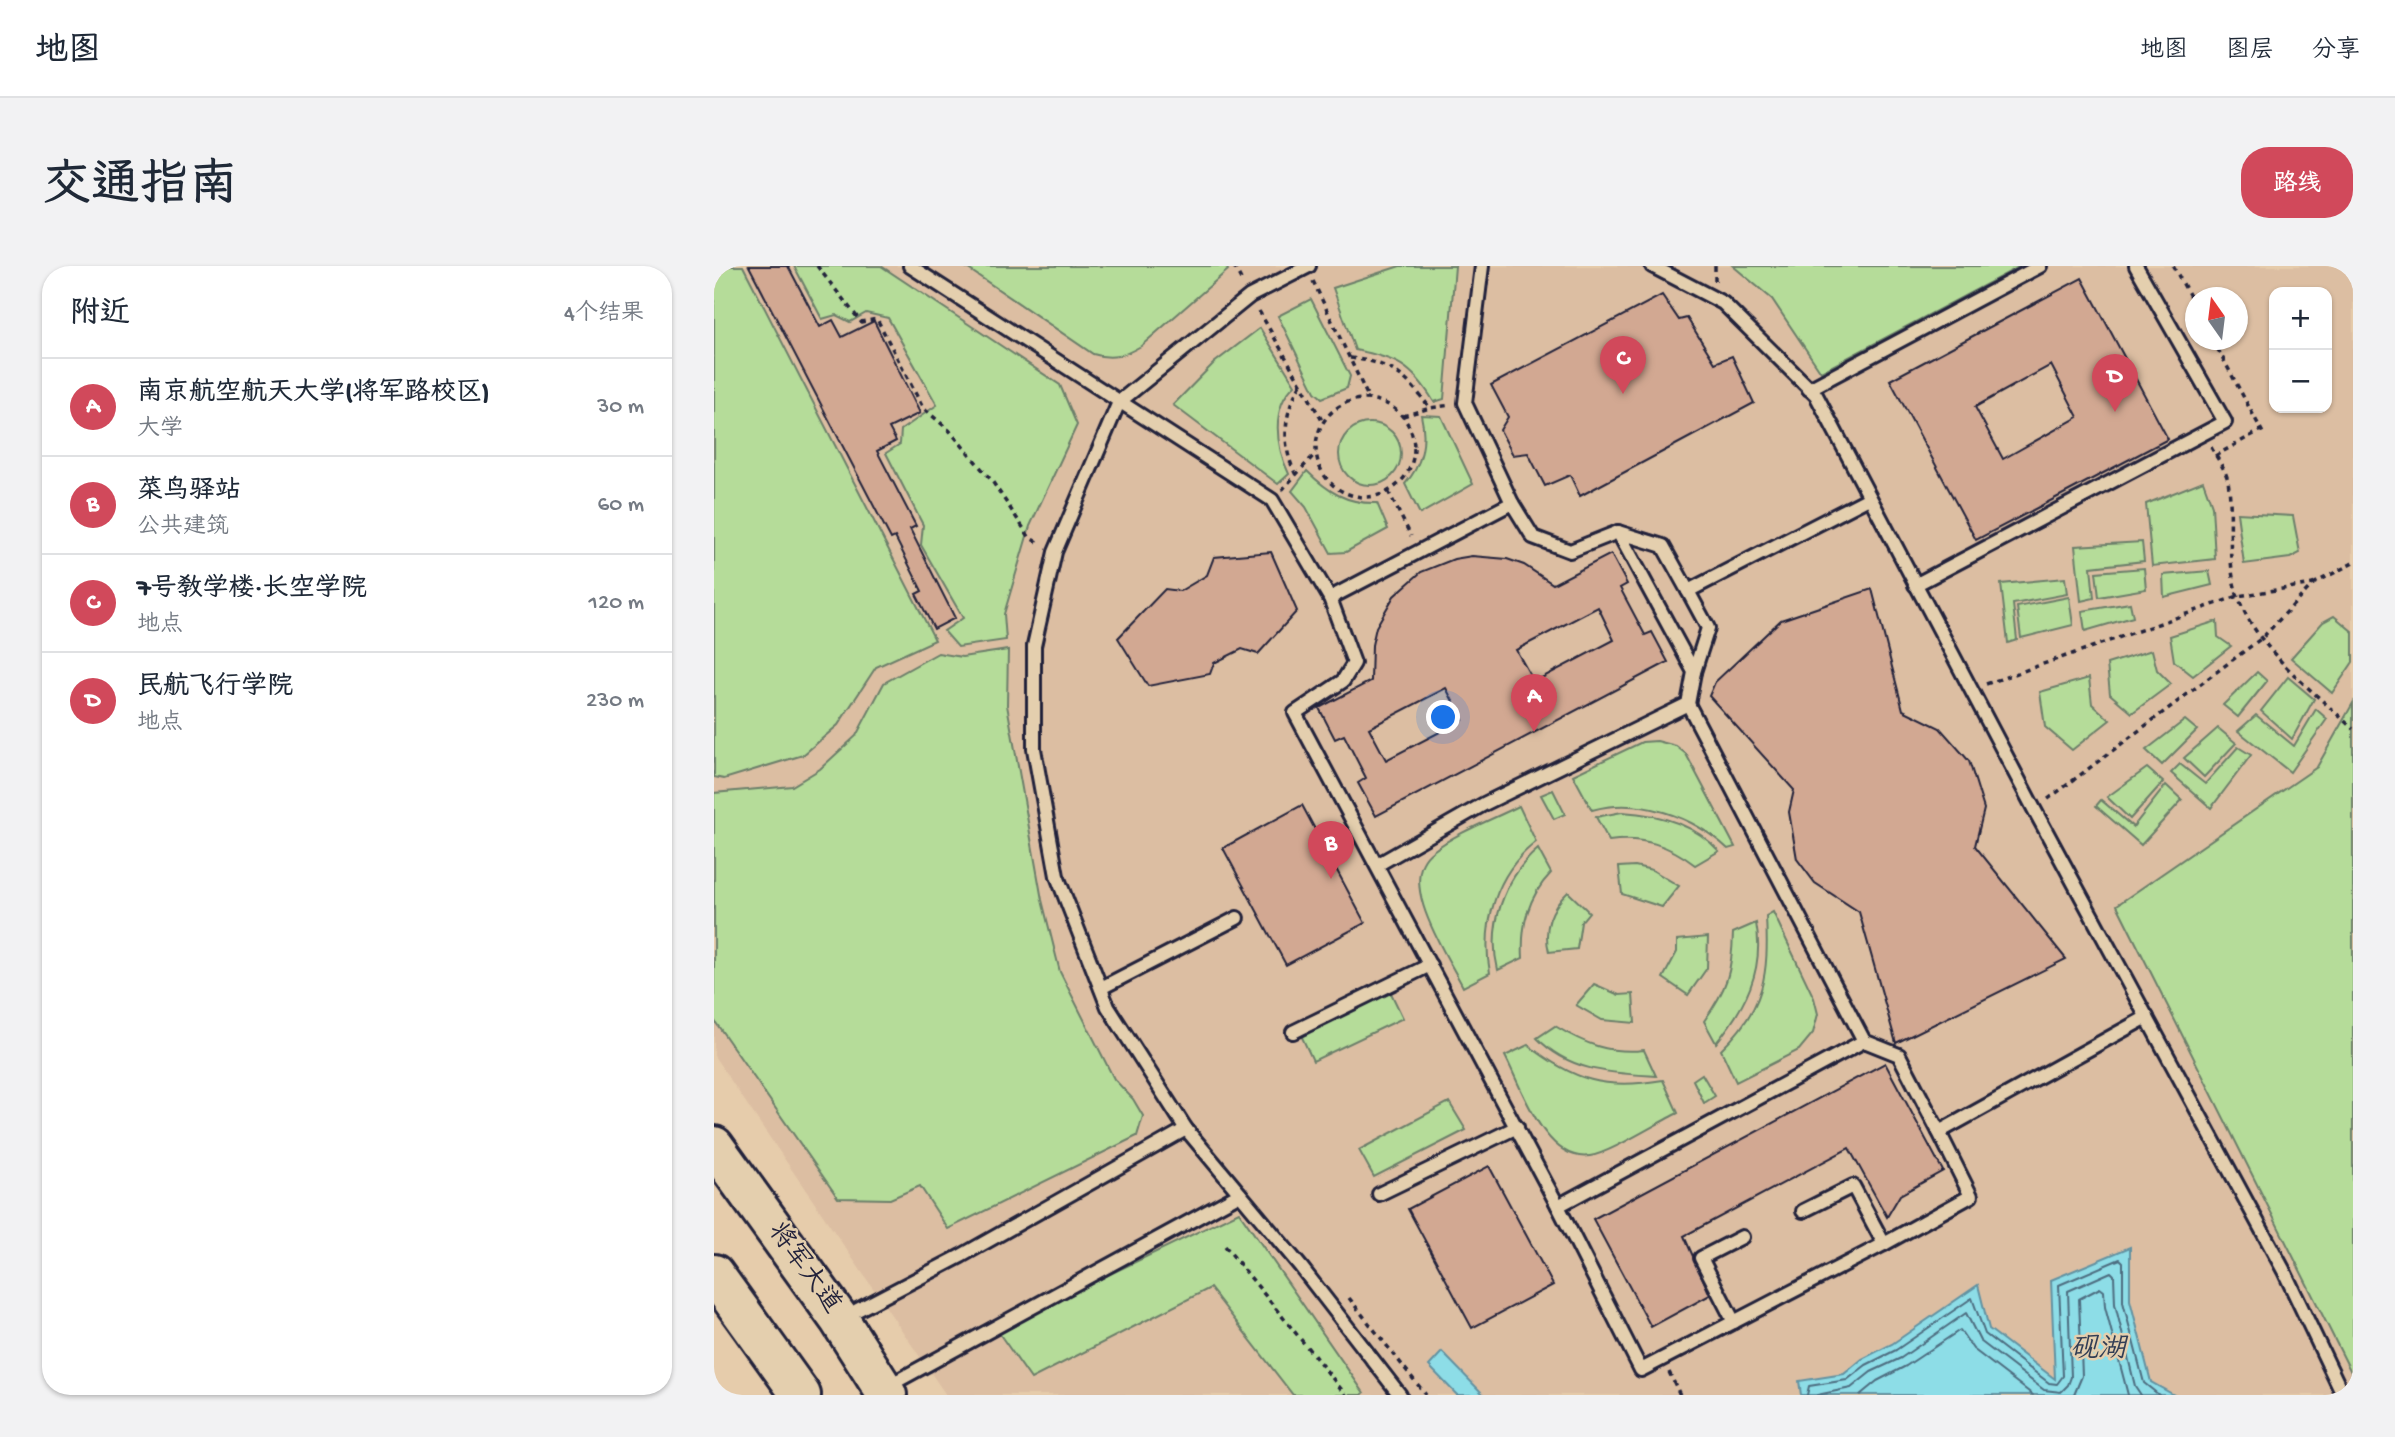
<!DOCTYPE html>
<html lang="zh">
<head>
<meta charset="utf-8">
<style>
  :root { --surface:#fff; --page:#f2f2f3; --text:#1f2937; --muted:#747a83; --line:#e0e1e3; --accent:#d1495b }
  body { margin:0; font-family:"Gochi Hand","LXGW WenKai TC",sans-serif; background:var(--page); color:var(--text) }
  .controls { position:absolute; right:21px; top:21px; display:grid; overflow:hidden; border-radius:14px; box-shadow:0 2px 5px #0004 }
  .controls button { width:63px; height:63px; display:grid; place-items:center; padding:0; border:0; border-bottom:2px solid var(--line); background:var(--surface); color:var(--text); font:35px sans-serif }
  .compass { position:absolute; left:1471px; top:21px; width:63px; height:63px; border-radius:50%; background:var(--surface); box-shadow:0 2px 5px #0004; rotate:346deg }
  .you { position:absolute; left:730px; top:452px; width:24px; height:24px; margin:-18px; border:5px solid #fff; border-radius:50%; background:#1a73e8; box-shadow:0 0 0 10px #1a73e833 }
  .badge { display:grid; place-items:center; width:46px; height:46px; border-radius:50%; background:var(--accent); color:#fff; font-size:23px; font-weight:700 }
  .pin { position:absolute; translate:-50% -58px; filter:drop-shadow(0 2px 4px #0008) }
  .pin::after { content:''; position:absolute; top:37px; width:24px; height:21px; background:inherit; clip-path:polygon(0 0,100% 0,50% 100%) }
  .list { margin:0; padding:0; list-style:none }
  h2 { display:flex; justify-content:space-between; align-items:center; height:91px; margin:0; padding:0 28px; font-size:30px }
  h2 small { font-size:23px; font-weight:400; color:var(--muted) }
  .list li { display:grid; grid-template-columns:46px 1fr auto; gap:21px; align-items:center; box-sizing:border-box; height:98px; padding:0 28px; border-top:2px solid var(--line) }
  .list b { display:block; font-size:26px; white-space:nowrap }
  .list p { margin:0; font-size:23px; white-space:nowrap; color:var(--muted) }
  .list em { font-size:23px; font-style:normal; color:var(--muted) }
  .map { position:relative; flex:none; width:1639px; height:1129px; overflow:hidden; border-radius:28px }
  header { display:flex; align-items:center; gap:42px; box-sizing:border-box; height:98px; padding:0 35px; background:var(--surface); border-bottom:2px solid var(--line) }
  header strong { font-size:33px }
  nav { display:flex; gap:38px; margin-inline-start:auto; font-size:24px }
  .intro { display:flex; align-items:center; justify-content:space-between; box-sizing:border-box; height:168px; padding:0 42px }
  h1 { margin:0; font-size:49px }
  .button { padding:18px 32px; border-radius:28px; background:var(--accent); color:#fff; font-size:24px; font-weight:700 }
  main { display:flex; gap:42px; padding:0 42px }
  aside { flex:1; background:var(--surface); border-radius:28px; box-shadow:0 2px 5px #0004 }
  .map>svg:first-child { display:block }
  .built { fill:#dcbea2; fill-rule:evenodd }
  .green { fill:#b5dc99; stroke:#6c7f6a; stroke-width:2 }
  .water { fill:#8ddde7; stroke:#6292a2; stroke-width:2 }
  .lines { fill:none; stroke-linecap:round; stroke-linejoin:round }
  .shore { stroke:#4d6d80; stroke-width:2 }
  .building { fill:#d2a892; stroke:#22223b; stroke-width:2; fill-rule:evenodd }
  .service-casing { stroke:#22223b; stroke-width:18 }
  .primary-casing { stroke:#22223b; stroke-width:44 }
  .path { stroke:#22223b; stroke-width:3.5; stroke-dasharray:5 5; stroke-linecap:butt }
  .service { stroke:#e4cfae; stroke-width:12 }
  .primary { stroke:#e4cfae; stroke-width:38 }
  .labels { text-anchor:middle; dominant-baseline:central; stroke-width:5; stroke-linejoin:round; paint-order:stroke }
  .street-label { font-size:26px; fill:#22223b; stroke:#e4cfae }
  .water-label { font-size:28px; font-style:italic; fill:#323e55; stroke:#e4cfae }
</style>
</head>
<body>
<header>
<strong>地图</strong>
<nav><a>地图</a><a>图层</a><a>分享</a></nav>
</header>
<div class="intro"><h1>交通指南</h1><a class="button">路线</a></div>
<main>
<aside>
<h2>附近<small>4个结果</small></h2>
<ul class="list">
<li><span class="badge">A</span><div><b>南京航空航天大学(将军路校区)</b><p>大学</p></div><em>30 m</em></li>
<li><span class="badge">B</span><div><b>菜鸟驿站</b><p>公共建筑</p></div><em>60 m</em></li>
<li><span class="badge">C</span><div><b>7号教学楼·长空学院</b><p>地点</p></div><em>120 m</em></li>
<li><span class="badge">D</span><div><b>民航飞行学院</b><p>地点</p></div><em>230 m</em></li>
</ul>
</aside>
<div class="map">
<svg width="1639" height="1129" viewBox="0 0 1639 1129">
  <rect width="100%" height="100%" fill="#e6ccab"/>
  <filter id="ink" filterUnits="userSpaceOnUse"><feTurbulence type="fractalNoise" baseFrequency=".0143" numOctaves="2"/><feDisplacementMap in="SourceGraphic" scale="14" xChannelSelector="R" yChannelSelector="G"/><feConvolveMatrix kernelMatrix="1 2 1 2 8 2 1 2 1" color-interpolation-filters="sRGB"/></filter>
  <g filter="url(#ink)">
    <path class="built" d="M0 0H1639V1129H232L0 790ZM1560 26H1613V142H1560ZM1482 32H1524V74H1482Z"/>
    <g class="green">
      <polygon points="0,0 29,0 221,374 162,401 124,459 89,489 10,513 0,511"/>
      <polygon points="80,0 167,0 346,119 363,159 316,260 290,348 292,374 244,381 230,365 249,352 207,279 209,259 172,187 186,178 187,164 223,139 174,52 152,47 136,56 122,49 108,53"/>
      <path d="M250 0H512L514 4 427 80C410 90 398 94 379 88Z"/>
      <path d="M686 0H741L730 133 720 136C698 99 682 92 641 84L619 22Z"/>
      <polygon points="1019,0 1307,0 1107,106 1058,33"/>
      <polygon points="597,33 636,110 633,122 608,132 601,126 564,50"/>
      <path d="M546 62 581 119C556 141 562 181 575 208L564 218 459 139 500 97Z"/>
      <path d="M707 149 727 150 759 218 706 248 691 218C709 198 713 175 707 149Z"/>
      <circle cx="656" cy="188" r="31"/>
      <path d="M593 205C614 226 633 238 663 237L674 263 632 286 617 287 592 241 578 225Z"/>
      <polygon points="1489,215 1498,240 1501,293 1438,300 1432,238"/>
      <polygon points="1523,247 1579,250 1586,287 1576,292 1530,298"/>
      <polygon points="1428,276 1430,295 1377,301 1380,332 1367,335 1361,280"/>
      <polygon points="1430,302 1432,323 1385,331 1382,306"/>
      <polygon points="1495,305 1498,319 1450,331 1449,309"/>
      <polygon points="1351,312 1353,328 1299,338 1303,374 1294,377 1287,318"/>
      <polygon points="1355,331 1359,359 1307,372 1303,341"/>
      <polygon points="1416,337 1419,351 1371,365 1368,345"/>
      <polygon points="1620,350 1639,366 1639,396 1618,427 1577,392 1609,356"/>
      <polygon points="1503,355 1504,371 1517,380 1479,410 1460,395 1456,370"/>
      <polygon points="294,384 293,439 328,634 346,706 400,813 419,833 429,850 423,870 234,963 206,920 176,933 124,932 0,754 0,527 78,520 106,503 142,470 170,417 224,387 248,391"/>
      <polygon points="1438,384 1443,404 1457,418 1418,447 1396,428 1393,398"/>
      <polygon points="1543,406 1553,415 1524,451 1509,439"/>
      <polygon points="1574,411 1600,433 1578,473 1547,445"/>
      <polygon points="1375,412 1378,438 1396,454 1358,484 1331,461 1326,426"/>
      <polygon points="1639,437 1639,1110 1403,639 1603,501"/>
      <polygon points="1602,443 1613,453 1576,506 1524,465 1542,449 1580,480"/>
      <polygon points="1471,454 1483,464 1448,499 1432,484"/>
      <polygon points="1504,462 1522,477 1490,511 1470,492"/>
      <path d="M943 475 962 480 972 488 1021 581 1014 583C979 550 925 531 878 544L859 509 928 476Z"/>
      <polygon points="1524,481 1537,489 1497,542 1457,507 1466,498 1491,518"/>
      <polygon points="1433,502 1449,516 1416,553 1393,531"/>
      <polygon points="1452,519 1468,534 1427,579 1382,540 1387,534 1419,561"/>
      <polygon points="839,524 851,548 840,553 827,529"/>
      <path d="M805 540 822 576C782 607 767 658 776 707L749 721C734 691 680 613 719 585 744 566 777 554 805 540Z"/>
      <path d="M908 546C944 548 980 557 1005 585L981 599C955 579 928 570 895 575L882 551Z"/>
      <path d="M824 583 837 607C814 631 807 659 809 692L784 704C773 660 790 612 824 583Z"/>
      <polygon points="921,600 938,604 965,620 948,641 908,628 905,601"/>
      <path d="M854 626 875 646 867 656 863 683 835 686C829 662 837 642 854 626Z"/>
      <path d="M1059 646 1100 732 1104 748 1099 767 1085 784 1022 816 1007 784C1051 742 1055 708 1052 650Z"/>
      <path d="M1042 657C1051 704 1031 742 1002 777L990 755C1013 723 1018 706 1019 667Z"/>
      <polygon points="994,671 993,702 974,729 949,712 963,686 963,674"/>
      <polygon points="880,718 905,729 919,728 921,757 888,754 862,739"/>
      <polygon points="676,725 689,752 599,795 586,767"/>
      <path d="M841 760C871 778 895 788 930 784L942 810C897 807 856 806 823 772Z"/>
      <path d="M814 779C860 815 891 824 949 814L964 847C943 857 896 887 876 890 831 897 808 822 791 790Z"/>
      <polygon points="988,808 1001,830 990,837 979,814"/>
      <polygon points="735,836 752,864 660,911 645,884"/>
      <polygon points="525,946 650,1127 648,1129 579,1129 496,1022 317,1113 282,1063"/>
    </g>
    <g class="water">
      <polygon points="1416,981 1416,1034 1437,1116 1460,1129 1087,1129 1085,1115 1130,1108 1148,1093 1178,1078 1264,1019 1275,1063 1341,1113 1337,1014"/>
      <polygon points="728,1086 770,1129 743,1129 715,1100"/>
    </g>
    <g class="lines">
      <g class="shore">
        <polyline points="1093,1129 1095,1120 1133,1114 1152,1099 1182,1084 1258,1032 1271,1068 1335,1117 1343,1118 1349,1110 1345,1019 1406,993 1409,996 1409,1036 1430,1117 1445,1129"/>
        <polyline points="1103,1129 1137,1122 1157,1106 1187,1092 1252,1047 1266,1075 1330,1124 1347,1126 1354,1119 1357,1111 1354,1025 1397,1006 1400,1009 1401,1038 1421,1120 1427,1129"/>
        <polyline points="1146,1129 1163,1115 1192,1100 1246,1064 1259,1083 1319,1129"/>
        <polyline points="1360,1129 1368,1110 1365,1033 1386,1022 1390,1025 1391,1041 1414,1129"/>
      </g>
    </g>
    <g class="building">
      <polygon points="35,0 74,0 106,61 119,54 128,71 160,55 206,147 175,162 182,175 163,185 202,260 196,263 241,352 220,363 202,328 208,325 181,271 177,273"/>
      <path d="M1368 12 1454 173 1262 274 1176 114ZM1337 99 1364 151 1289 193 1261 141Z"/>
      <polygon points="948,29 965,54 973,52 1001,97 1018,90 1040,137 866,230 856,209 831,220 814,187 799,189 786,164 794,151 777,119"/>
      <polygon points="557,286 583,345 544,388 528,383 500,397 496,408 434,420 404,372 451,323 466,325 493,309 500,291"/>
      <path d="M897 288 913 318 906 322 931 369 938 366 954 396 662 550 644 517 652 512 630 469 621 473 605 442 657 415 658 379 662 361 680 330 707 306 740 293 758 290 793 293 810 299 839 318ZM884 341 900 374 820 416 802 384ZM732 422 749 454 672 494 655 462Z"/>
      <polygon points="1158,323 1189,444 1226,462 1255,495 1270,543 1261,580 1352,693 1182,777 1145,646 1101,617 1083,593 1075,546 1080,524 995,430 1001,416 1067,354"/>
      <polygon points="588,539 651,657 572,699 509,582"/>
      <polygon points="1171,797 1229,905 1186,929 1173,951 1135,882 970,970 996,1029 937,1061 879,953"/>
      <polygon points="775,900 839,1019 758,1062 694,943"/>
    </g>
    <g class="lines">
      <defs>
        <g id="service">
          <polyline points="196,0 558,234 616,332 798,237 751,137 768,0"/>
          <polyline points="595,0 536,30 405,136 341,286 320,380 320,483 343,610 394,741 472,863 587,1001 686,1129"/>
          <polyline points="938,0 1009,37 1102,129 1320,543 1570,1005 1629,1129"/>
          <polyline points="1095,123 1326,0"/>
          <polyline points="904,266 949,280 974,325 1155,232"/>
          <polyline points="1201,319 1511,156 1422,0"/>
          <polyline points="974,325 994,362 980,406"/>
          <polyline points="616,332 640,397 629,415 581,447 844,940 927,1104 1170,978"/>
          <polyline points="663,599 770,538 974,438 980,406 904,266 856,285 819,271 798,237"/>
          <polyline points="387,722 523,652"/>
          <polyline points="579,766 716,699"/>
          <polyline points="1150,775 1185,789 1225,866 1433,751"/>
          <polyline points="665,928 803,861"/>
          <polyline points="844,940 1150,775 974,438"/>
          <polyline points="1089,945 1139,920 1170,978 1257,930 1225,866"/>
          <polyline points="128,1052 247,990 472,863"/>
          <polyline points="1020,1056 987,992 1028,971"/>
          <polyline points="172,1121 526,928"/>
        </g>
        <g id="primary">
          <polyline points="0,880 125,1053 173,1129"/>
          <polyline points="0,1008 87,1129"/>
        </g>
      </defs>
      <use href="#service" class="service-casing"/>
      <use href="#primary" class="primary-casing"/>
      <g class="path">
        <polyline points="103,0 147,56 163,53 209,142 235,164 278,215 316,272 327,278"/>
        <polyline points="520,0 529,17"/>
        <polyline points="1001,0 1001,15"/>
        <polyline points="1459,0 1482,41"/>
        <polyline points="599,15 655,133"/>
        <polyline points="545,45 609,156"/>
        <polyline points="1499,74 1550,169"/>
        <path d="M636 92C678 97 691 109 716 142L737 139"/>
        <circle cx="651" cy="182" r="49"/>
        <polyline points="689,150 716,142"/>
        <path d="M1497 181C1502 191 1512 204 1514 215 1520 250 1511 295 1524 331 1544 385 1599 424 1639 463"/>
        <polyline points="1501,190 1547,164"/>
        <path d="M582 209C567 180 569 146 587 118"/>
        <polyline points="568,224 602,187"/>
        <polyline points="674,225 697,270"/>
        <polyline points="1599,318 1639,297"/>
        <polyline points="1272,418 1524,330 1599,318 1549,371 1333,534"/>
        <polyline points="511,980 632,1129"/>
        <polyline points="635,1032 712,1129"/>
        <polyline points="955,1106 966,1129"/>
      </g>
      <use href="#service" class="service"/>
      <use href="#primary" class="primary"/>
    </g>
  </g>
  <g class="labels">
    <g class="street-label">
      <text transform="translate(89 1003) rotate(54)">将军大道</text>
    </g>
    <g class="water-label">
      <text x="1384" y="1084">砚湖</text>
    </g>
  </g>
</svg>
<div class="controls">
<button>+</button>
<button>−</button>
</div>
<svg class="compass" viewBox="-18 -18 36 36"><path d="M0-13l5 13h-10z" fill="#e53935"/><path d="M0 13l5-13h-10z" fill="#747a83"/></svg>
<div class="you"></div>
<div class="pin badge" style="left:820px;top:466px">A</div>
<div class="pin badge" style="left:617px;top:613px">B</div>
<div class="pin badge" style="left:909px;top:128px">C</div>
<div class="pin badge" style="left:1401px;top:146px">D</div>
</div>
</main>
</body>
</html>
